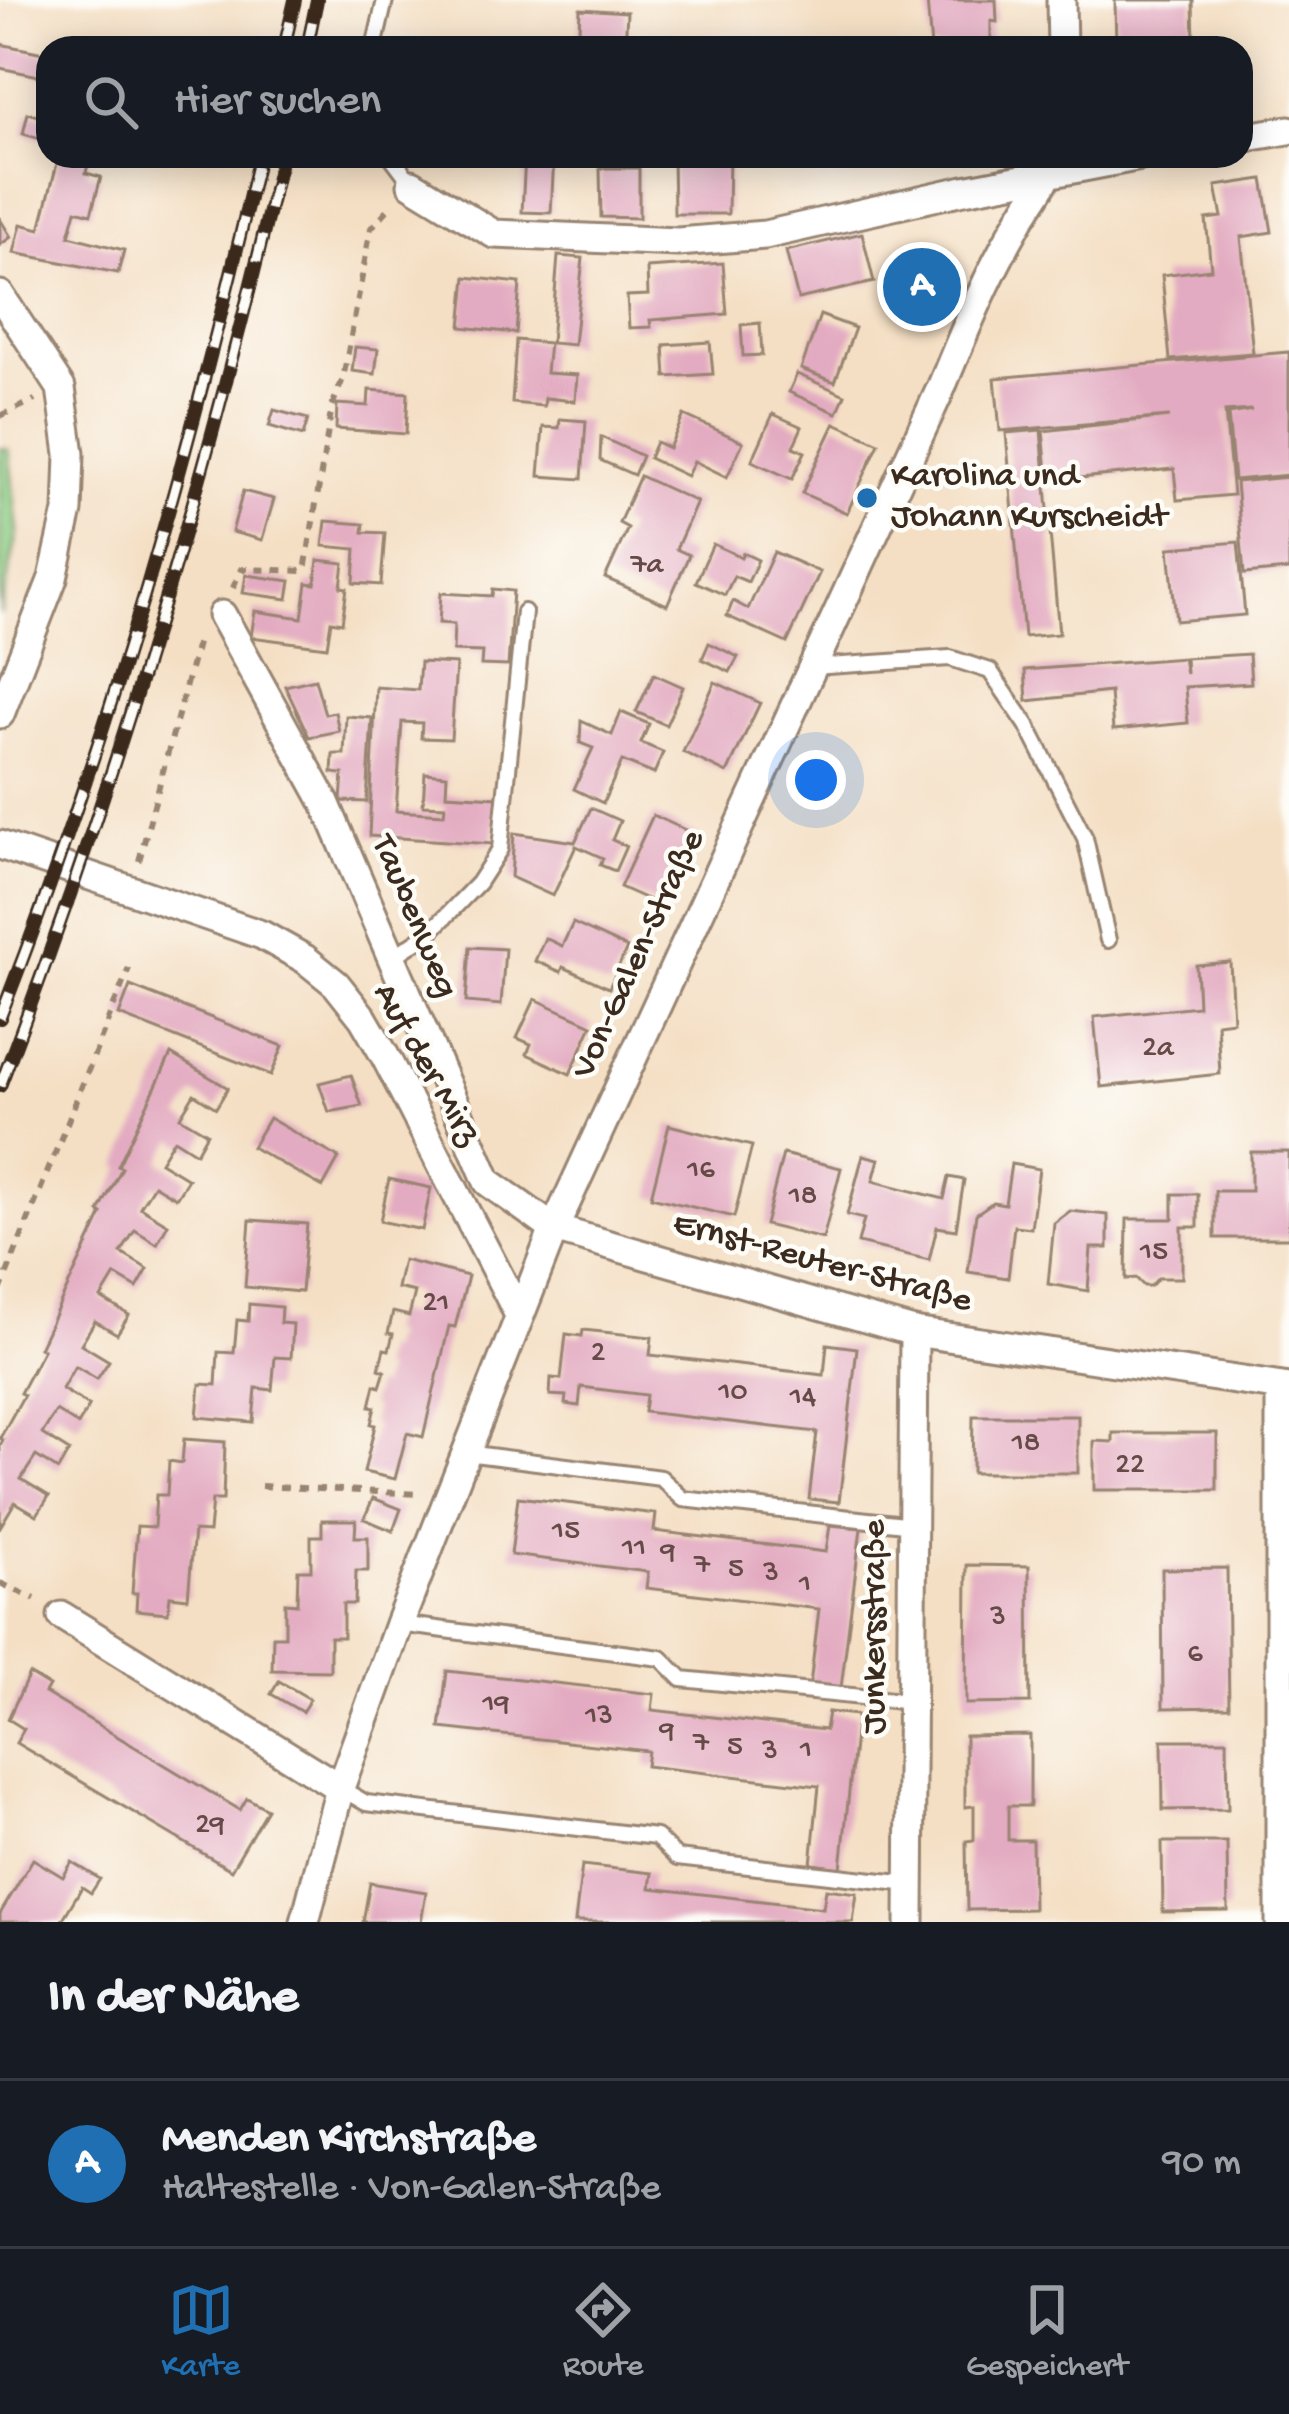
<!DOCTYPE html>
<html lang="de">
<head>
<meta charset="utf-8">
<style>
  :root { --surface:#171b24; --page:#20242c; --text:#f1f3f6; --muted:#9ea1a6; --line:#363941; --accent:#1f6fb2 }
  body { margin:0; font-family:"Gochi Hand",sans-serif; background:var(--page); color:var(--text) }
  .you { position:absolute; left:816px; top:780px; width:42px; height:42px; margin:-30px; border:9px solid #fff; border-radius:50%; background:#1a73e8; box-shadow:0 0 0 18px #1a73e833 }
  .badge { display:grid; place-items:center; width:78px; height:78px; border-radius:50%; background:var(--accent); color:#fff; font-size:39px; font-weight:700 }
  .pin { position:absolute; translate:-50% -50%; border:6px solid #fff; box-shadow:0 3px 12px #0006 }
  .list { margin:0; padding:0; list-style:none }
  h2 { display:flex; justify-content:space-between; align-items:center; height:156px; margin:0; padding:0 48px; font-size:51px }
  h2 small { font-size:39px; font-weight:400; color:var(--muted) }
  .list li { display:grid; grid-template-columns:78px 1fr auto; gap:36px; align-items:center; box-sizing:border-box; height:168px; padding:0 48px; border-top:3px solid var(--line) }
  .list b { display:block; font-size:45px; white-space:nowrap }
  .list p { margin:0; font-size:39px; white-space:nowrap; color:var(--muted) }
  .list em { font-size:39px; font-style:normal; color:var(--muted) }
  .icon { flex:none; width:66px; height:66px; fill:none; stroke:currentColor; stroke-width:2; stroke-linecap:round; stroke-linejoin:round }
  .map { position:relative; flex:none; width:1289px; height:1922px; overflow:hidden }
  .search { position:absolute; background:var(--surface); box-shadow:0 6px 30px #0003; left:36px; right:36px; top:36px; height:132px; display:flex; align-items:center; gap:30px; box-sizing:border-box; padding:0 42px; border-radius:36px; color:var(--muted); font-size:45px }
  .sheet { height:324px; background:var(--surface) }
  nav { display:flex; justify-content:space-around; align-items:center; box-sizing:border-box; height:168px; border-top:3px solid var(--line); background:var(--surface); font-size:33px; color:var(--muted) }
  nav a { display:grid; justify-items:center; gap:6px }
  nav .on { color:var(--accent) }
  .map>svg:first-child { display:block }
  .green { fill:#8bcb82; stroke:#637a50; stroke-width:3 }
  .building { fill:#e3abc1 }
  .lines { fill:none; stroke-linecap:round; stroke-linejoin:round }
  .service-casing { stroke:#988471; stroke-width:20 }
  .minor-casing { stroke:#988471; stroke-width:33 }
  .path { stroke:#988471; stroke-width:6; stroke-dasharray:9 9; stroke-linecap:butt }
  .service { stroke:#fff; stroke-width:14 }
  .minor { stroke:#fff; stroke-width:27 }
  .rail-casing { stroke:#3b2a1e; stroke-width:14 }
  .rail { stroke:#fdfcf7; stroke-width:9; stroke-dasharray:27; stroke-linecap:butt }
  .poi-dot { fill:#1f6fb2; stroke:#fdfcf7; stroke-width:4.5 }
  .labels { text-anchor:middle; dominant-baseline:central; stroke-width:9; stroke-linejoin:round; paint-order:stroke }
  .number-label { font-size:30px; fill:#654a47 }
  .poi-label { font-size:36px; fill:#3b2a1e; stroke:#fdfcf7; text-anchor:start }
  .street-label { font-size:36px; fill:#3b2a1e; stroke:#fdfcf7 }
</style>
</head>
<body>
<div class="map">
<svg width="1289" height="1922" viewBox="0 0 1289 1922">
  <rect width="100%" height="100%" fill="#fdfcf7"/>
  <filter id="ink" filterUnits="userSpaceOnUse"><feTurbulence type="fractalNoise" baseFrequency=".00833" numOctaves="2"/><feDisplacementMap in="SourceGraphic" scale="24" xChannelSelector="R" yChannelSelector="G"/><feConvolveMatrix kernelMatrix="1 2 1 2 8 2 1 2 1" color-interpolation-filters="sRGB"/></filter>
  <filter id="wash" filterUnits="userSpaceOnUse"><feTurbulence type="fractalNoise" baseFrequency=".004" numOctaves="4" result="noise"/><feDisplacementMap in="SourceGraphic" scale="48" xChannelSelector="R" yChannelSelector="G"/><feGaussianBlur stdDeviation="2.7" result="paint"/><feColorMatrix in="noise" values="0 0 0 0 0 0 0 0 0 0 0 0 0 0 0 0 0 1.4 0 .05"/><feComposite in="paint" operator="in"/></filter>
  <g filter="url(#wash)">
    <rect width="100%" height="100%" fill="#f4dfc4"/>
    <polygon class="green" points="0,448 9,450 18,532 0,615"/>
    <g id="blocks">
      <g class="building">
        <polygon points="927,0 996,0 997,22 991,21 991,48 931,48"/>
        <polygon points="1115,0 1193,0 1194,48 1116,48"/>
        <polygon points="580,9 627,12 625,48 578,48"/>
        <polygon points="0,44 48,54 48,78 0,68"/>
        <polygon points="28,113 48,119 48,141 23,134"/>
        <polygon points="59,156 90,156 86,173 101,177 91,214 76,210 69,236 124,250 118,273 14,253 21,224 40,229"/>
        <polygon points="525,156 554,156 551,213 522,212"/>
        <polygon points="673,156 729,156 728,214 674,214"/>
        <polygon points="600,168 639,168 639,218 601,217"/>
        <polygon points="1263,179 1272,232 1241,237 1253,353 1170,360 1162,275 1211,269 1206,219 1222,217 1216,186"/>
        <polygon points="0,219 11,237 0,245"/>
        <polygon points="862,233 874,282 798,299 786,251"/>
        <polygon points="558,256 583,258 574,345 551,343"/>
        <polygon points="723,263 727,314 650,320 651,327 629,328 627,296 648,295 647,268"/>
        <polygon points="466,277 520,283 516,333 461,327"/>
        <polygon points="820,315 855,328 835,382 801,369"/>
        <polygon points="760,323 762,355 743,356 741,325"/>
        <polygon points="516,340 549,343 546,373 577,375 575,401 545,398 544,406 512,403"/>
        <polygon points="710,342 713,374 666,377 664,345"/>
        <polygon points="355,347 378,349 375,374 352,371"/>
        <polygon points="1289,352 1289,475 1234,480 1228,414 1252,410 1225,412 1233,495 1177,500 1174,469 1048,481 1043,431 1169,417 1000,431 995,378"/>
        <polygon points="797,374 845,395 837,413 789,392"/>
        <polygon points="369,390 408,393 406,434 336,429 337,404 368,406"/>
        <polygon points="274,410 308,419 303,436 269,426"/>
        <polygon points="773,414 802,427 793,447 805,452 792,479 752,461"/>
        <polygon points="684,415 743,442 727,477 694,461 687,476 649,458 656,442 669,448"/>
        <polygon points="560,419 586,421 582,479 539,476 543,427 559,428"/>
        <polygon points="835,423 879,443 847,513 802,493"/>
        <polygon points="1041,430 1059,634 1024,637 1006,433"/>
        <polygon points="601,437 642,456 634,475 600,460"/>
        <polygon points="640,476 697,502 676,549 689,555 667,605 605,578 628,528 619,523"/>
        <polygon points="1289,477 1289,570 1244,574 1236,482"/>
        <polygon points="243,491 274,499 262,540 232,532"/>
        <polygon points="326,521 364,524 363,532 385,533 381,585 354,583 356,549 323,546"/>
        <polygon points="1238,542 1245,615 1176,621 1169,548"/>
        <polygon points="713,544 741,557 743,553 758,560 748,582 734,576 725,595 696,582"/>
        <polygon points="774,552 820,572 787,643 727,616 733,601 748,609"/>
        <polygon points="318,560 344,563 341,587 347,588 342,623 331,621 327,647 251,637 255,611 302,618 307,583 315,584"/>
        <polygon points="246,575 291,581 288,599 243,593"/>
        <polygon points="493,589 513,591 508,666 481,665 482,652 453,651 454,624 439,623 441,593 492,596"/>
        <polygon points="709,643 738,657 730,672 702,659"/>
        <polygon points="1249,654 1251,683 1185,687 1188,723 1113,730 1110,692 1027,701 1025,670 1183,658 1186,674 1185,658"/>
        <polygon points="420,662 456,664 451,739 421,738 422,723 402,722 396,811 444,814 445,806 423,805 425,773 447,775 446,794 497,797 493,844 369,836 376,687 418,690"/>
        <polygon points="654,674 683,687 666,725 636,712"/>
        <polygon points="315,679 325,714 335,712 339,731 309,737 285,686"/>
        <polygon points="715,682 760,703 727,773 683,752"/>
        <polygon points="621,712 649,724 641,743 663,752 654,774 622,761 603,803 574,789 593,748 580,743 581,721 612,735"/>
        <polygon points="346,716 372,718 367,802 341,801 343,774 332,773 333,754 344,754"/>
        <polygon points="591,808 620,821 612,840 626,846 615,871 600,865 603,858 576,846 553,896 511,877 514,833 575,842"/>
        <polygon points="653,815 698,836 665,907 620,887"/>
        <polygon points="573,923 627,948 609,988 563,967 561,972 535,961 545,938 562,946"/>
        <polygon points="470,947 505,949 501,1005 466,1002"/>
        <polygon points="1230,962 1233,1021 1217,1023 1220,1074 1101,1087 1094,1017 1198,1006 1196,965"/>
        <polygon points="130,986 283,1046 271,1075 119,1015"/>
        <polygon points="535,999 592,1025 570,1074 527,1054 531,1044 517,1038"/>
        <polygon points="171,1054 228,1088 216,1108 194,1094 180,1117 207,1133 196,1153 174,1139 160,1162 188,1179 176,1198 154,1185 140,1207 168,1224 157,1244 135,1230 121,1253 148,1269 137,1288 115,1275 101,1298 129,1315 117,1334 95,1321 81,1344 109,1361 97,1379 75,1366 62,1389 89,1406 78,1425 56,1411 42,1434 69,1451 58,1470 36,1456 21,1479 49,1496 37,1515 15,1502 0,1527 0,1446 3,1440 0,1438 24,1395 20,1393 43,1350 39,1348 102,1214 99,1212 122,1168 118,1166"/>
        <polygon points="351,1075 362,1106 329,1112 319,1083"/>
        <polygon points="269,1118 339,1158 323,1187 252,1147"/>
        <polygon points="669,1125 752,1146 734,1217 651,1197"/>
        <polygon points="1251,1152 1289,1152 1289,1238 1215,1238 1215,1191 1251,1191"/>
        <polygon points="783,1154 841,1168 823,1239 765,1225"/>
        <polygon points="863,1155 879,1159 873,1181 908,1190 944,1199 949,1177 964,1180 956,1230 937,1227 929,1260 858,1243 864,1219 847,1215"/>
        <polygon points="1011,1164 1039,1169 1031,1228 1014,1226 1008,1278 968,1272 976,1214 993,1202 1005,1204"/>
        <polygon points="389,1179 431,1188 422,1230 380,1221"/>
        <polygon points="1173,1194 1198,1194 1198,1227 1182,1227 1182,1278 1158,1278 1151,1286 1144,1286 1136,1278 1126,1279 1127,1219 1173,1219"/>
        <polygon points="1070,1211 1108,1215 1108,1248 1091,1248 1088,1291 1048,1284 1054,1223"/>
        <polygon points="250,1220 307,1224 301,1292 245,1287"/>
        <polygon points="403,1260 468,1276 455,1327 449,1326 423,1437 407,1433 395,1479 364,1472 375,1425 371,1424 375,1407 370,1406 375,1385 380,1387 385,1371 379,1369 384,1349 389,1350 393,1334 388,1333 393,1312 409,1316 415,1292 397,1288"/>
        <polygon points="249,1304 281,1307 280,1323 293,1324 291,1358 275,1357 272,1390 256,1388 253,1422 197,1417 200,1384 216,1385 218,1352 234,1353 237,1320 248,1321"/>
        <polygon points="583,1330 652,1337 650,1355 824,1375 827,1344 857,1348 839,1502 809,1499 817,1432 644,1412 646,1395 581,1387 579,1406 565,1404 566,1396 550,1395 551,1378 561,1379 566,1334 582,1336"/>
        <polygon points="973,1416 1078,1416 1078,1473 972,1473"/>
        <polygon points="1113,1433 1217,1433 1217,1490 1094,1490 1094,1441 1113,1442"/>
        <polygon points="184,1439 225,1442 223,1500 212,1500 209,1532 194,1531 188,1598 170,1596 168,1613 136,1610 137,1593 132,1593 137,1526 154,1527 156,1495 167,1495 169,1461 182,1463"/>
        <polygon points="518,1497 656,1514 654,1531 826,1552 830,1525 861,1528 841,1688 810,1685 819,1609 646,1588 648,1572 511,1555"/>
        <polygon points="373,1498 401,1509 393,1531 364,1519"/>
        <polygon points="322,1520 356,1520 355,1537 368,1537 368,1571 356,1571 355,1604 343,1604 343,1637 330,1637 330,1671 272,1670 273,1636 285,1636 285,1603 297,1604 298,1570 311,1570 311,1536 322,1536"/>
        <polygon points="967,1565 1029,1566 1030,1703 966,1704"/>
        <polygon points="1227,1568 1229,1707 1163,1708 1162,1569"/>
        <polygon points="447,1671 654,1694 652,1710 825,1730 828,1712 857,1715 841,1868 811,1864 819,1786 646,1766 648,1751 440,1728"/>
        <polygon points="29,1674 49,1686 45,1693 240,1810 247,1798 267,1809 231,1870 16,1743 24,1729 8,1719"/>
        <polygon points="279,1681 310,1699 302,1712 271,1694"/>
        <polygon points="1030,1735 1030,1806 1008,1806 1008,1840 1032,1840 1033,1909 967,1910 966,1841 974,1840 974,1806 965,1807 965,1736"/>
        <polygon points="1162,1740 1227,1740 1228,1809 1163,1810"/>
        <polygon points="1162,1842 1227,1842 1228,1911 1163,1912"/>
        <polygon points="33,1859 63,1877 72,1862 100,1879 91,1893 82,1887 61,1922 0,1922 0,1914"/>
        <polygon points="582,1865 652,1873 650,1888 823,1908 826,1889 857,1893 853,1922 575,1922"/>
        <polygon points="370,1883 426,1892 421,1922 363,1922"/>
      </g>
    </g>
  </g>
  <g filter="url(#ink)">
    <use href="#blocks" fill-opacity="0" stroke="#988471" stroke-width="3"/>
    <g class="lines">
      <defs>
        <g id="service">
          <polyline points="374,48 385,0"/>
          <polyline points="391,156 412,184"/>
          <polyline points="812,667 950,658 990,671 1027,725 1085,838 1108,940"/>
          <polyline points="390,959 429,933 448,914 478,883 500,849 524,612"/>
          <polyline points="466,1453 661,1478 683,1499 913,1525"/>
          <polyline points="399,1624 661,1658 682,1679 912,1702"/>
          <polyline points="340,1788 366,1803 656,1837 677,1858 910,1884"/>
        </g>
        <g id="minor">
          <polyline points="1061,0 1062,48"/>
          <polyline points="1241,138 1289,130"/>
          <polyline points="412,184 494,234 678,242 765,235 964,190 1141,156"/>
          <polyline points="0,295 61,388 70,454 68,511 53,578 0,714"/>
          <polyline points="222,615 325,802 488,1182 554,1229 914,1332 1289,1388"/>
          <polyline points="0,845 262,935 305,959 336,984 363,1018 385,1056 519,1315"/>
          <polyline points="1280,1387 1280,1922"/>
          <polyline points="62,1616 340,1788"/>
          <path d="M305 1922 340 1788 399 1624 554 1229 941 388C964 332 987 276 1018 223 1031 200 1048 181 1055 156"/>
          <polyline points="910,1922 914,1332"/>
        </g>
      </defs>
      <use href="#service" class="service-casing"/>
      <use href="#minor" class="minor-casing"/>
      <g class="path">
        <polyline points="0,416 35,400"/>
        <polyline points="233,588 241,569 305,571 332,406 343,379 371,228 393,204"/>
        <polyline points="139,861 199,636"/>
        <polyline points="0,1291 129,968"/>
        <polyline points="261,1486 419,1494"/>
        <polyline points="0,1583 35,1599"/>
      </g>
      <use href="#service" class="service"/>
      <use href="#minor" class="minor"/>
      <defs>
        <g id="rail">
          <polyline points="284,48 295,0"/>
          <polyline points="307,48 317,0"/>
          <path d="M0 1018C110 737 191 449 259 156"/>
          <path d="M0 1086C118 779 207 476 282 156"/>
        </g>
      </defs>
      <use href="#rail" class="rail-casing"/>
      <use href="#rail" class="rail"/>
    </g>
  </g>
  <circle class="poi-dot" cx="867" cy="498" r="12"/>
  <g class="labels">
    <g class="number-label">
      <text x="647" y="566">7a</text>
      <text x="1158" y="1049">2a</text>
      <text x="701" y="1171">16</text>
      <text x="803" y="1197">18</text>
      <text x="1154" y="1253">15</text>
      <text x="436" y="1304">21</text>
      <text x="598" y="1354">2</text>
      <text x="733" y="1393">10</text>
      <text x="803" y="1398">14</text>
      <text x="1026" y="1444">18</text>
      <text x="1130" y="1466">22</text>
      <text x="566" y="1532">15</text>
      <text x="634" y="1549">11</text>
      <text x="668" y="1553">9</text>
      <text x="702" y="1566">7</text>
      <text x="736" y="1570">5</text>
      <text x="771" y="1574">3</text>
      <text x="805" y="1585">1</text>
      <text x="998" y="1618">3</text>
      <text x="1195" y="1655">6</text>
      <text x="496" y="1705">19</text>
      <text x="599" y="1717">13</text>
      <text x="667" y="1732">9</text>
      <text x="701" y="1744">7</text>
      <text x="735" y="1748">5</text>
      <text x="806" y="1751">1</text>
      <text x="770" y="1752">3</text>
      <text x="210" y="1826">29</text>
    </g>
    <g class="poi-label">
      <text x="891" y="477">Karolina und<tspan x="891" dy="41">Johann Kurscheidt</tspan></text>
    </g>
    <g class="street-label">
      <text transform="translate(413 917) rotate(67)">Taubenweg</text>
      <text transform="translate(640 955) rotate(-65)">Von-Galen-Straße</text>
      <text transform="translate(425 1065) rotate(60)">Auf der Mirz</text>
      <text transform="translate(822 1264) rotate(15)">Ernst-Reuter-Straße</text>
      <text transform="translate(876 1627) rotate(-90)">Junkersstraße</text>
    </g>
  </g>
</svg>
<div class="you"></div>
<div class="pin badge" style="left:922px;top:287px">A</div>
<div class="search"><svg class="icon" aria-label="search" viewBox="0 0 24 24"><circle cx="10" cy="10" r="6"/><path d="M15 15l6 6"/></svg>Hier suchen</div>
</div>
<section class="sheet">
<h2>In der Nähe<small></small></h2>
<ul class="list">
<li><span class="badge">A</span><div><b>Menden Kirchstraße</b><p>Haltestelle · Von-Galen-Straße</p></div><em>90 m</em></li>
</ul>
</section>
<nav>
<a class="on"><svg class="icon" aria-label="map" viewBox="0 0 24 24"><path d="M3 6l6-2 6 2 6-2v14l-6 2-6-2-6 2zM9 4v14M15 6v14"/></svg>Karte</a>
<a><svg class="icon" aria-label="directions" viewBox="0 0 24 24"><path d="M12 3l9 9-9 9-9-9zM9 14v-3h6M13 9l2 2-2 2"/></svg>Route</a>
<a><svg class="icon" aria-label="saved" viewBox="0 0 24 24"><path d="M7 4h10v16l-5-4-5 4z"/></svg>Gespeichert</a>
</nav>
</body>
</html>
